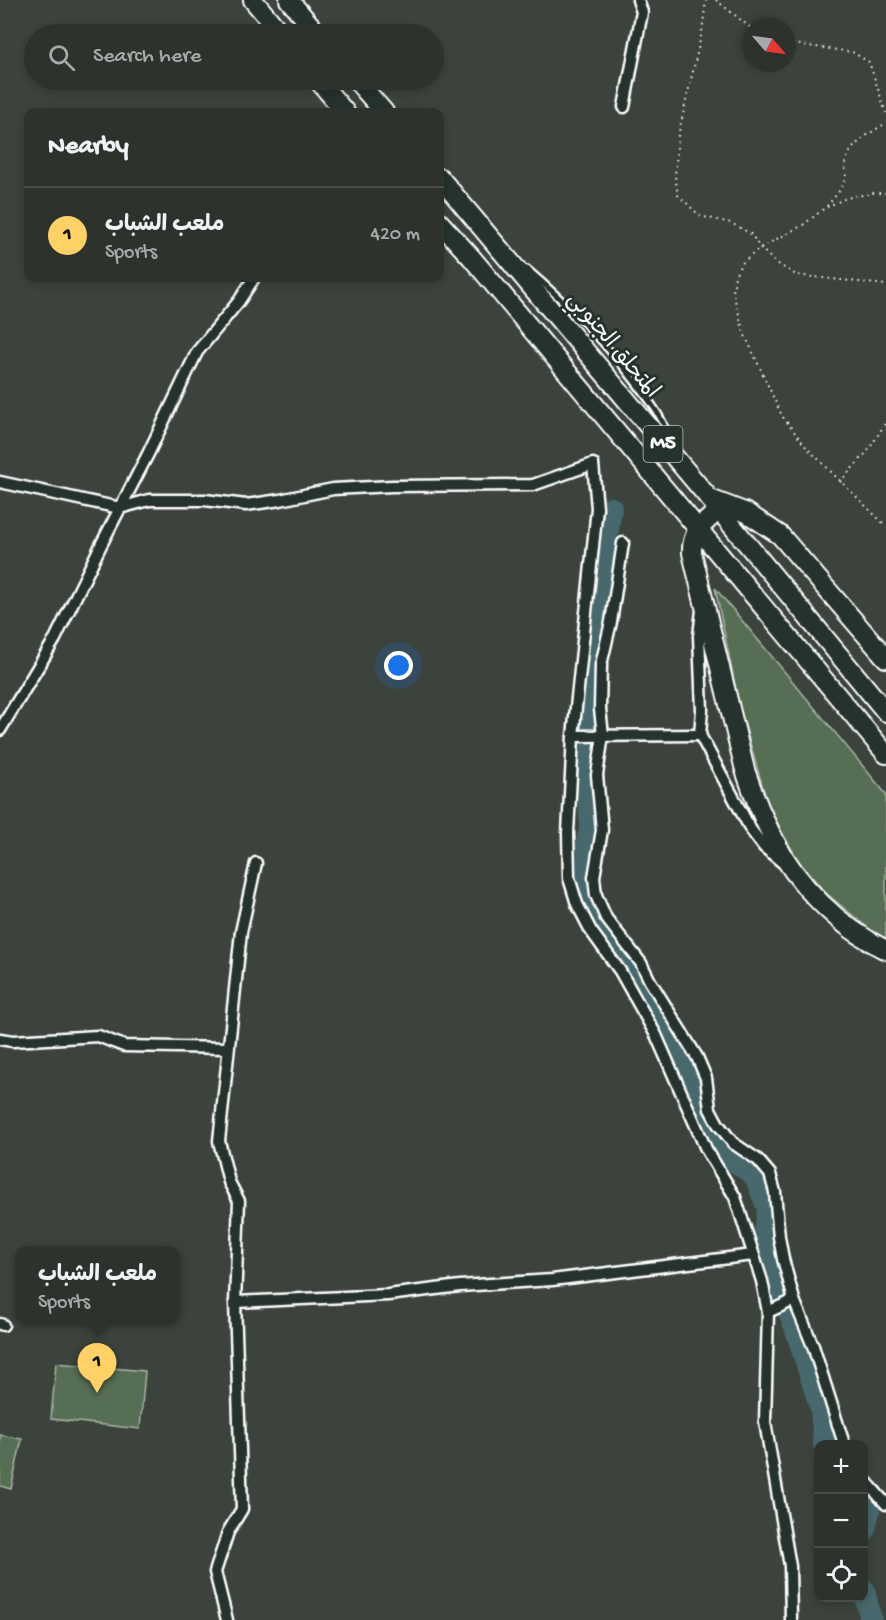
<!DOCTYPE html>
<html lang="en">
<head>
<meta charset="utf-8">
<style>
  :root { --surface:#2d322d; --page:#393e39; --text:#f1f3f6; --muted:#a7aaaa; --line:#484d49; --accent:#ffd166 }
  body { margin:0; font-family:"Gochi Hand","Playpen Sans Arabic",sans-serif; background:var(--page); color:var(--text) }
  .controls { position:absolute; right:18px; bottom:18px; display:grid; overflow:hidden; border-radius:12px; box-shadow:0 3px 9px #0003 }
  .controls button { width:54px; height:54px; display:grid; place-items:center; padding:0; border:0; border-bottom:2px solid var(--line); background:var(--surface); color:var(--text); font:30px sans-serif }
  .compass { position:absolute; left:742px; top:18px; width:54px; height:54px; border-radius:50%; background:var(--surface); box-shadow:0 3px 9px #0003; rotate:118deg }
  .you { position:absolute; left:399px; top:666px; width:21px; height:21px; margin:-15px; border:4px solid #fff; border-radius:50%; background:#1a73e8; box-shadow:0 0 0 9px #1a73e833 }
  .badge { display:grid; place-items:center; width:39px; height:39px; border-radius:50%; background:var(--accent); color:#111; font-size:20px; font-weight:700 }
  .pin { position:absolute; translate:-50% -50px; filter:drop-shadow(0 2px 3px #0008) }
  .pin::after { content:''; position:absolute; top:32px; width:21px; height:18px; background:inherit; clip-path:polygon(0 0,100% 0,50% 100%) }
  .popup { position:absolute; left:15px; top:1246px; width:165px; height:78px; box-sizing:border-box; display:grid; place-content:center; border-radius:12px; background:var(--surface); filter:drop-shadow(0 2px 4px #0005); font-size:20px; white-space:nowrap; color:var(--muted) }
  .popup b { font-size:22px; color:var(--text) }
  .popup::after { content:''; position:absolute; left:50%; top:100%; margin-left:-12px; border:12px solid transparent; border-top-color:var(--surface) }
  .list { margin:0; padding:0; list-style:none }
  h2 { display:flex; justify-content:space-between; align-items:center; height:78px; margin:0; padding:0 24px; font-size:26px }
  h2 small { font-size:20px; font-weight:400; color:var(--muted) }
  .list li { display:grid; grid-template-columns:39px 1fr auto; gap:18px; align-items:center; box-sizing:border-box; height:96px; padding:0 24px; border-top:2px solid var(--line) }
  .list b { display:block; font-size:22px; white-space:nowrap }
  .list p { margin:0; font-size:20px; white-space:nowrap; color:var(--muted) }
  .list em { font-size:20px; font-style:normal; color:var(--muted) }
  .icon { flex:none; width:33px; height:33px; fill:none; stroke:currentColor; stroke-width:2; stroke-linecap:round; stroke-linejoin:round }
  .map { position:relative; flex:none; width:886px; height:1620px; overflow:hidden }
  .search { position:absolute; background:var(--surface); box-shadow:0 3px 9px #0003; left:24px; top:24px; width:420px; height:66px; display:flex; align-items:center; gap:15px; box-sizing:border-box; padding:0 21px; border-radius:33px; color:var(--muted); font-size:22px }
  .panel { position:absolute; background:var(--surface); box-shadow:0 3px 9px #0003; left:24px; top:108px; width:420px; height:174px; border-radius:12px }
  .map>svg:first-child { display:block }
  .green { fill:#566e53; stroke:#aab6a9; stroke-width:1.5 }
  .lines { fill:none; stroke-linecap:round; stroke-linejoin:round }
  .river { stroke:#46686c; stroke-width:22 }
  .service-casing { stroke:#fff; stroke-width:10 }
  .minor-casing { stroke:#fff; stroke-width:15 }
  .trunk-casing { stroke:#fff; stroke-width:22 }
  .path { stroke:#fff; stroke-width:2; stroke-dasharray:1.5 4.5; stroke-linecap:butt }
  .service { stroke:#26332d; stroke-width:5 }
  .minor { stroke:#26332d; stroke-width:10 }
  .trunk { stroke:#26332d; stroke-width:18 }
  .labels { text-anchor:middle; dominant-baseline:central; stroke-width:6; stroke-linejoin:round; paint-order:stroke }
  .shield { fill:#26332d; stroke:#bec2c0; stroke-width:1.5 }
  .shield-label { font-size:21px; font-weight:bold; fill:#fff }
  .street-label { font-size:22px; fill:#fff; stroke:#26332d }
</style>
</head>
<body>
<div class="map">
<svg width="886" height="1620" viewBox="0 0 886 1620">
  <rect width="100%" height="100%" fill="#3c433c"/>
  <filter id="ink" filterUnits="userSpaceOnUse"><feTurbulence type="fractalNoise" baseFrequency=".0167" numOctaves="2"/><feDisplacementMap in="SourceGraphic" scale="12" xChannelSelector="R" yChannelSelector="G"/><feConvolveMatrix kernelMatrix="1 2 1 2 8 2 1 2 1" color-interpolation-filters="sRGB"/></filter>
  <g filter="url(#ink)">
    <g class="green">
      <polygon points="715,588 886,794 886,939 875,934 826,893 799,862 783,834 766,799 739,704"/>
      <polygon points="56,1363 145,1371 140,1429 51,1419"/>
      <polygon points="0,1435 22,1439 11,1489 0,1486"/>
    </g>
    <g class="lines">
      <g class="river">
        <polyline points="611,508 605,551 604,574 598,620 589,657 586,779 591,824 585,854 584,893 602,930 627,959 645,986 663,1026 690,1070 695,1105 706,1130 726,1155 755,1176 768,1209 763,1244 794,1324 821,1409 824,1444"/>
        <polyline points="864,1506 869,1511 864,1531"/>
        <polyline points="864,1590 871,1620"/>
      </g>
      <defs>
        <path id="service" d="M527 269C568 304 606 343 639 387 652 404 666 422 670 443"/>
        <g id="minor">
          <polyline points="624,107 642,12 638,0"/>
          <polyline points="0,482 120,508 149,500 205,500 246,505 280,500 333,489 392,486 533,485 593,464 597,508 573,736 568,833 569,878 577,904 591,931 620,971 656,1035 706,1149 735,1197 762,1281 768,1312 765,1422 790,1566 791,1620"/>
          <polyline points="623,543 611,622 601,665 600,709 603,735 597,775 602,830 594,877 596,895 606,918 641,963 650,981 697,1057 706,1078 710,1109 718,1124 733,1143 758,1160 770,1174 775,1192 779,1237 783,1259 794,1300 813,1346 844,1444"/>
          <polyline points="702,610 699,636 702,710 700,735 751,830 764,847 782,862"/>
          <polyline points="0,730 55,639 101,545 148,454 197,352 239,301 254,278"/>
          <polyline points="573,736 700,735"/>
          <polyline points="0,1039 13,1041 98,1036 124,1046 228,1048"/>
          <polyline points="235,1302 388,1295 460,1286 552,1280 753,1255"/>
          <polyline points="768,1312 794,1300"/>
          <polyline points="0,1324 3,1325"/>
          <polyline points="864,1479 886,1504"/>
          <polyline points="227,1620 215,1572 228,1532 242,1509 235,1302 239,1201 229,1182 219,1141 241,932 256,863"/>
        </g>
        <g id="trunk">
          <polyline points="253,0 281,34"/>
          <polyline points="289,0 318,34"/>
          <polyline points="318,80 345,112"/>
          <polyline points="356,80 384,112"/>
          <polyline points="440,178 719,510 886,712"/>
          <polyline points="440,223 471,257 886,754"/>
          <polyline points="710,499 747,513 780,535 886,658"/>
          <path d="M719 510C704 523 691 531 692 553L745 770C753 794 762 816 773 838 797 885 839 927 886 950"/>
        </g>
      </defs>
      <use href="#service" class="service-casing"/>
      <use href="#minor" class="minor-casing"/>
      <use href="#trunk" class="trunk-casing"/>
      <g class="path">
        <polyline points="706,0 702,32 678,136 675,176 678,195 700,216 731,223 751,234 760,248 775,262 796,275 886,285"/>
        <polyline points="716,0 751,28"/>
        <polyline points="787,43 852,52 869,62 886,113"/>
        <polyline points="886,193 873,193 846,198 825,208 803,225 760,248 741,264 735,276 733,293 744,333 782,416 807,448 886,526"/>
        <path d="M827 206C834 197 845 187 846 174 846 170 844 165 846 161 851 143 872 132 886 123"/>
        <polyline points="840,482 868,451 886,422"/>
      </g>
      <use href="#service" class="service"/>
      <use href="#minor" class="minor"/>
      <use href="#trunk" class="trunk"/>
    </g>
  </g>
  <g class="labels">
    <rect class="shield" x="643.5" y="426" width="39" height="36" rx="4.5"/>
    <g class="shield-label">
      <text x="663" y="444">M5</text>
    </g>
    <g class="street-label">
      <text transform="translate(612 346) rotate(50)">المتحلق الجنوبي</text>
    </g>
  </g>
</svg>
<div class="controls">
<button>+</button>
<button>−</button>
<button><svg class="icon" aria-label="locate" viewBox="0 0 24 24"><circle cx="12" cy="12" r="6"/><path d="M12 2v4M12 18v4M2 12h4M18 12h4"/></svg></button>
</div>
<svg class="compass" viewBox="-18 -18 36 36"><path d="M0-13l5 13h-10z" fill="#e53935"/><path d="M0 13l5-13h-10z" fill="#a7aaaa"/></svg>
<div class="you"></div>
<div class="pin badge" style="left:97px;top:1393px">1</div>
<div class="popup"><b>ملعب الشباب</b>Sports</div>
<div class="search"><svg class="icon" aria-label="search" viewBox="0 0 24 24"><circle cx="10" cy="10" r="6"/><path d="M15 15l6 6"/></svg>Search here</div>
<section class="panel">
<h2>Nearby<small></small></h2>
<ul class="list">
<li><span class="badge">1</span><div><b>ملعب الشباب</b><p>Sports</p></div><em>420 m</em></li>
</ul>
</section>
</div>
</body>
</html>
